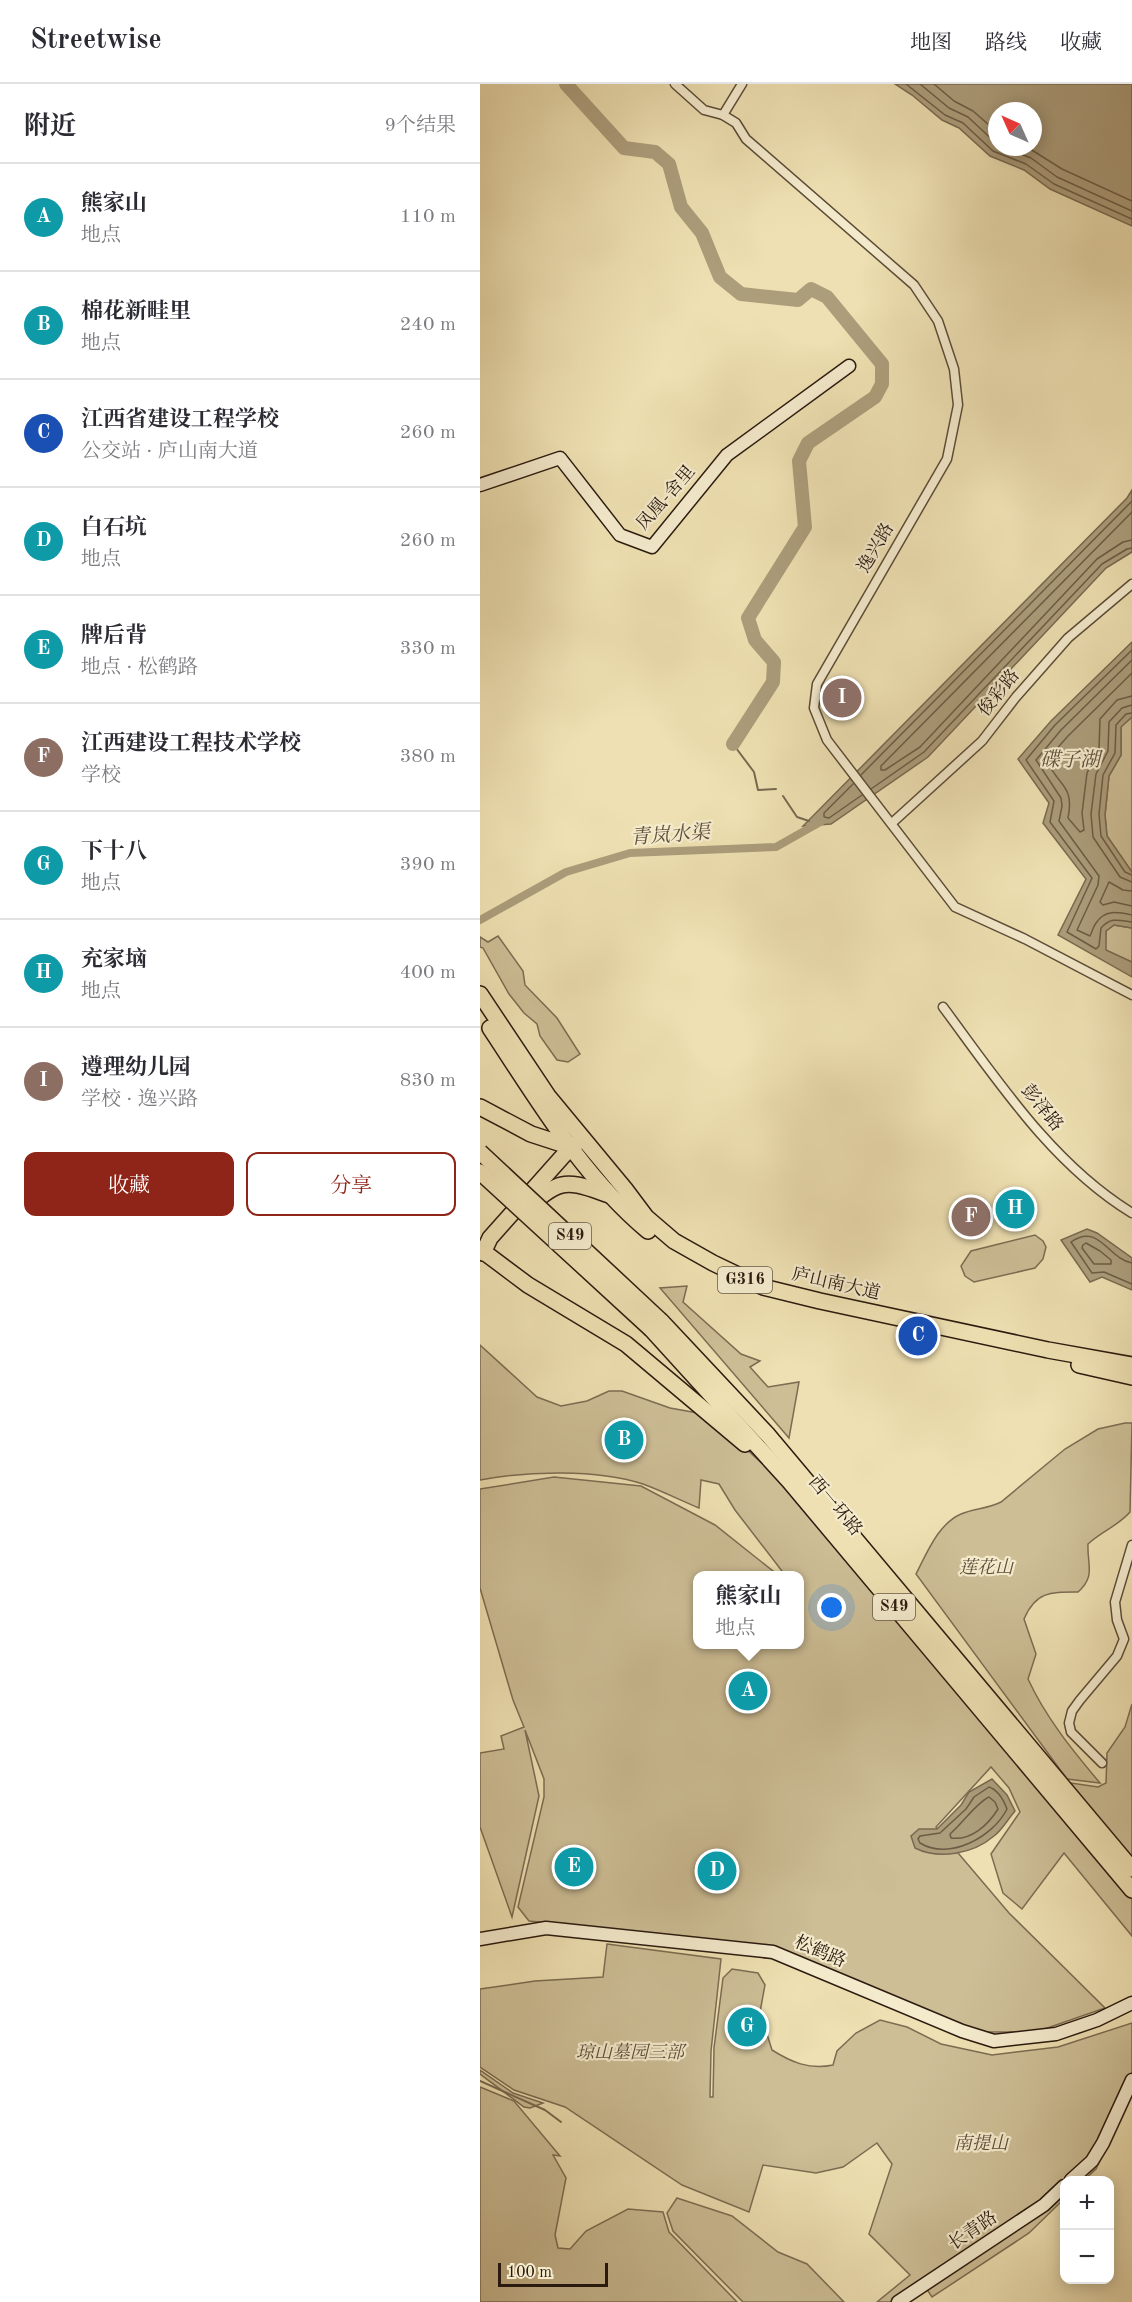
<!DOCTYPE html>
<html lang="zh">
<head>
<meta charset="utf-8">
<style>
  :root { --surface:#fff; --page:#f2f2f3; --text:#2b2b33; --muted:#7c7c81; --line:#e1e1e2; --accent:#8f2418 }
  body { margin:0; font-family:"Old Standard TT","Noto Serif SC",serif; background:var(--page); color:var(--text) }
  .controls { position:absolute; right:18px; bottom:18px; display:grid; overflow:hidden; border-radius:12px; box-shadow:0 3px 15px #0003 }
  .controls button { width:54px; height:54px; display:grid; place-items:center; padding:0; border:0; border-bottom:2px solid var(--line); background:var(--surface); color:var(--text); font:30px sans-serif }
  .compass { position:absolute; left:508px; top:18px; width:54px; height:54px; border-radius:50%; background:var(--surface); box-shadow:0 3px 15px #0003; rotate:315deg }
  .scale { position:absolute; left:18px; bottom:15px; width:110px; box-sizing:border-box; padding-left:6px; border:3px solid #2b1a0f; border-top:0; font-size:16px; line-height:21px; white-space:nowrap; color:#2b1a0f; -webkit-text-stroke:4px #f4ebcd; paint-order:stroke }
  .you { position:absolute; left:352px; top:1524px; width:21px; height:21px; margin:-15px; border:4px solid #fff; border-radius:50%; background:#1a73e8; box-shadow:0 0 0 9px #1a73e833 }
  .badge { display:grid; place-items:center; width:39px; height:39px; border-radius:50%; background:var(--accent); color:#fff; font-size:20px; font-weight:700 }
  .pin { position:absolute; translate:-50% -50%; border:3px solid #fff; box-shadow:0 2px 6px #0006 }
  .popup { position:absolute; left:213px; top:1487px; width:111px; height:78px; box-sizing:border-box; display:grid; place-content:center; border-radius:12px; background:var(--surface); filter:drop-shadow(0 2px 4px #0005); font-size:20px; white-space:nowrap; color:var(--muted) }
  .popup b { font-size:22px; color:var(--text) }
  .popup::after { content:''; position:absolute; left:50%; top:100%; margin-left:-12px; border:12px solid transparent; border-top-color:var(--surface) }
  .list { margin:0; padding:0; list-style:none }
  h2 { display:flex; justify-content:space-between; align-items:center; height:78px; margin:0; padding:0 24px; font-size:26px }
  h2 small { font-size:20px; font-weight:400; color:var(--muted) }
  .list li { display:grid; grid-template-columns:39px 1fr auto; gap:18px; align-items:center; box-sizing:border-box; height:108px; padding:0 24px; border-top:2px solid var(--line) }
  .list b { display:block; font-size:22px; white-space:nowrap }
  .list p { margin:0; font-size:20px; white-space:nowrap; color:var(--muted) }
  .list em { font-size:20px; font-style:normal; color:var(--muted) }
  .actions { display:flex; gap:12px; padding:18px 24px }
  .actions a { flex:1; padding:14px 0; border:2px solid var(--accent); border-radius:12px; text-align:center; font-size:21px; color:var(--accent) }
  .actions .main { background:var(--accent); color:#fff }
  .map { position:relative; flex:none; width:652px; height:2218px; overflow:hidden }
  header { display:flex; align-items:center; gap:36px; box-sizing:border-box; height:84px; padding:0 30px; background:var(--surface); border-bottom:2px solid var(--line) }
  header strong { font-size:28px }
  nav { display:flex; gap:33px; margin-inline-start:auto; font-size:21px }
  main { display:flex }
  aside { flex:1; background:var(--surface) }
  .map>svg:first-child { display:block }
  .green { fill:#cdbe96; stroke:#7c6c52; stroke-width:1.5 }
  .water { fill:#ac9d7b; stroke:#786950; stroke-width:1.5; fill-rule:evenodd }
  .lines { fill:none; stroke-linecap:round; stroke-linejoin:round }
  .shore { stroke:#6c5c45; stroke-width:1.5 }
  .stream { stroke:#786950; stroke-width:2 }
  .canal { stroke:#ac9d7b; stroke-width:8 }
  .river { stroke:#ac9d7b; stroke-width:14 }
  .street-casing { stroke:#5c4c38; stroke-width:11 }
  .secondary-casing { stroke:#2b1a0f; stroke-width:15 }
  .highway-casing { stroke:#2b1a0f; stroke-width:18 }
  .street { stroke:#f4ebcd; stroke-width:8 }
  .secondary { stroke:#f4ebcd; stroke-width:12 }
  .highway { stroke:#eee0b2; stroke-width:15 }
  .highway-bridge-casing { stroke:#2b1a0f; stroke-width:18; stroke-linecap:butt }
  .highway-bridge { stroke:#eee0b2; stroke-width:15 }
  .labels { text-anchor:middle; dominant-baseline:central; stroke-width:4.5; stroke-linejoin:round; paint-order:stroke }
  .shield { fill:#f4ebcd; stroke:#675948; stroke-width:1.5 }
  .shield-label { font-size:16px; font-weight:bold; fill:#2b1a0f }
  .street-label { font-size:18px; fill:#2b1a0f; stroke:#f4ebcd }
  .park-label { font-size:18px; font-style:italic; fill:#5c4b38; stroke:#f4ebcd }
  .water-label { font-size:20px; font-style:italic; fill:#5f4e3a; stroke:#f4ebcd }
</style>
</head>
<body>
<header>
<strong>Streetwise</strong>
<nav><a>地图</a><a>路线</a><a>收藏</a></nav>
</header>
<main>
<aside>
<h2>附近<small>9个结果</small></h2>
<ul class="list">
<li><span class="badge" style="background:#0f9aa8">A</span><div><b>熊家山</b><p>地点</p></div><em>110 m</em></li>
<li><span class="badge" style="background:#0f9aa8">B</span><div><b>棉花新畦里</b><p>地点</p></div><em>240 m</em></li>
<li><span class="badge" style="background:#1a4fb4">C</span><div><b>江西省建设工程学校</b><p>公交站 · 庐山南大道</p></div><em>260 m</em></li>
<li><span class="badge" style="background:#0f9aa8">D</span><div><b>白石坑</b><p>地点</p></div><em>260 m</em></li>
<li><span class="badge" style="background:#0f9aa8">E</span><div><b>牌后背</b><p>地点 · 松鹤路</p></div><em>330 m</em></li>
<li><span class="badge" style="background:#8d6e63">F</span><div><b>江西建设工程技术学校</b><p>学校</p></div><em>380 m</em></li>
<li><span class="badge" style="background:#0f9aa8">G</span><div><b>下十八</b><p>地点</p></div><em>390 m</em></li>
<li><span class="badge" style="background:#0f9aa8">H</span><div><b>充家垴</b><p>地点</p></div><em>400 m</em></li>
<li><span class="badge" style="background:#8d6e63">I</span><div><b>遵理幼儿园</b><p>学校 · 逸兴路</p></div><em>830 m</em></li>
</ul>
<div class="actions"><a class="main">收藏</a><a>分享</a></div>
</aside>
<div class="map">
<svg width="652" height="2218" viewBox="0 0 652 2218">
  <rect width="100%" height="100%" fill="#eee0b2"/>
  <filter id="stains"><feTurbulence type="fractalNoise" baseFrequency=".00333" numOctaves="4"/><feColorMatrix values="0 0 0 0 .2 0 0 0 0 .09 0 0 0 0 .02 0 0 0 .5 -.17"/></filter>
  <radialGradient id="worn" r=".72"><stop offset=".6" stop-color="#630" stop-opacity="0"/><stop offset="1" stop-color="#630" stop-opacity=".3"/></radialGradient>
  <g class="green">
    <polygon points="652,633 652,788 627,752 625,731 629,692 641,671 641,642"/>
    <polygon points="634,841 652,844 652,878 625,866 626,847"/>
    <polygon points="18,852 43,887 45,901 77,934 100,970 88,978 77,976 60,952 57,940 44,929 29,910 3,864 0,863 0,853 8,858"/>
    <polygon points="555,1151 563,1157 566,1163 563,1175 555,1184 494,1198 485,1192 481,1182 491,1167"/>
    <polygon points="207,1202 203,1218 261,1270 280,1277 270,1283 288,1303 319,1298 309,1354 180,1204"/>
    <path d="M0 1261 57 1313 81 1322 107 1317 129 1307H142L190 1324 229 1331 308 1403 652 1813V1852L584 1769 542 1825 523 1809 511 1770 540 1728 529 1704 511 1683 456 1743 529 1829 625 1924 556 1948H496L293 1862 49 1837 38 1823 64 1713V1695L45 1646 59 1712 32 1833 0 1743V1669L24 1665 21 1652 44 1643 33 1616 0 1504V1405L74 1393 161 1402 235 1441 298 1491 217 1492V1560H319V1492L305 1491 255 1426 239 1400 221 1396 219 1424C200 1416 182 1407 163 1400 116 1385 48 1387 0 1396Z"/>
    <path d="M645 1339H652L650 1428C638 1442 622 1447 608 1460 607 1481 616 1492 598 1508 571 1508 556 1507 544 1535L556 1570 548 1595C566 1634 593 1667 620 1699L587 1695 436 1490C447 1469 458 1440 481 1430 494 1424 508 1425 521 1418L585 1365 618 1345Z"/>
    <polygon points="652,1620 652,1779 584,1698 618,1703 626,1699 627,1669 645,1643"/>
    <path d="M127 1860 241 1875 231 1967 230 2013H233L234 1964 243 1894 252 1885 278 1889 285 1901 280 1928 292 1966C311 1978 329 1986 353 1981L357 1967 376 1949 400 1936 427 1943 461 1960 512 1971 578 1963 652 1939V2009L616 2085 604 2096H584V2115L549 2149 452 2213 446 2204 428 2218H397L430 2191 389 2150 412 2080 397 2059 363 2083 336 2089 283 2081 269 2128 202 2101 85 2023 34 2006 0 1983V1905L55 1897 123 1893Z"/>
    <polygon points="0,1986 33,2009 63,2019 50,2024 44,2023 0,1990"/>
    <polygon points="0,2003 34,2017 80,2072 73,2071 86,2094 75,2151 78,2164 90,2165 106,2147 148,2125 183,2128 189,2148 257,2218 0,2218"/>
    <polygon points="197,2114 252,2132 298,2168 327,2180 364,2218 263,2218 193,2147 187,2129"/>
  </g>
  <g class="water">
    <path d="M415 0H652V142L570 105 544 86 510 72 479 44 462 36 432 11ZM517 27H553V63H517Z"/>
    <polygon points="652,406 652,468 626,484 448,673 351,740 323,742 647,414"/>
    <polygon points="652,558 652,633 641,643 641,671 629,692 625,731 627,752 652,788 652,844 634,841 626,847 626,866 652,878 652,893 578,851 606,795 563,739 569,719 538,675 571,637"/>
    <polygon points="607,1145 617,1149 652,1174 652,1206 622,1193 610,1198 581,1156"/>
    <path d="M512 1695 527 1711 535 1727C528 1735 522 1746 514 1752 493 1770 459 1776 435 1764L431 1752 439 1745H457L481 1721 489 1708Z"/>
  </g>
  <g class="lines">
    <g class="shore">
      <polyline points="426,0 465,31 483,39 513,67 546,80 574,100 652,135"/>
      <polyline points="440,0 469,24 488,33 517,60"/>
      <polyline points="454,0 474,17 493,27 517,48"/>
      <polyline points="523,63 551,74 577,93 652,127"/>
      <polyline points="547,63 582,85 652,117"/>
      <polyline points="652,428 401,682 401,686 405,686 440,663 617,475 643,458 652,456"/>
      <path d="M652 566 575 641 546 676 574 717 570 738 612 794 587 848 616 865 619 862 621 844C631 833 638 836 652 838"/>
      <path d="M652 576 581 646 556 676 581 714 582 722 579 737 619 792 618 801 597 846 610 852C612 848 613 843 616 839 625 825 638 828 652 831"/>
      <path d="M652 589 588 652 567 676C577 702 595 700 588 734L600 748 604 746 602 729 607 689 619 665 620 635 637 616 652 612"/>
      <polyline points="652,621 642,624 629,638 628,667 616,690 611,730 613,753 640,793 652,798"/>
      <polyline points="652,629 646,630 636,641 635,669 623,691 619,730 621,752 645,788 652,791"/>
      <polyline points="381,691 652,417"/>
      <polyline points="373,700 344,729 344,733 349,734 382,711"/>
      <polyline points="391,705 444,668 622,480 647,465 652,464"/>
      <polyline points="652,807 643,806 629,798 620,818 623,821 634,818 652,822"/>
      <polygon points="606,1159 620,1167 631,1176 631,1180 614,1180 602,1164 603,1161"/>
      <path d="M652 1179C628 1175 619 1138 591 1158L612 1189 624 1188 652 1200"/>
      <path d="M509 1703C518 1706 524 1717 527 1725 513 1753 469 1777 440 1759L438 1755 440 1752 460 1749 486 1725 494 1713Z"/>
      <path d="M509 1713 515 1718 518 1725C508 1741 491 1757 471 1754L470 1750C483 1739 496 1719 509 1713Z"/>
    </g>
    <g class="stream">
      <polyline points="253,660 274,688 278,706 296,705"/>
      <polyline points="303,712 317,733 329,737"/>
      <polyline points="0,1997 65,2026 81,2038"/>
    </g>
    <polyline class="canal" points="0,836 86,788 150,769 296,763 342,737"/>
    <polyline class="river" points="86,0 144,64 175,68 189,80 201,123 222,149 240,193 261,210 318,216 331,205 347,213 402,280 402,300 395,313 328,359 319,377 325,443 268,534 275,556 294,578 293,598 253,660"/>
    <defs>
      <g id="street">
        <polyline points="195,0 224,26 243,31 256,39 266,55 434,201 458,237 474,285 478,321 467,375 337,600 334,624 347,656 475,823 545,855 652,911"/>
        <polyline points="243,31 262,0"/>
        <polyline points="412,739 502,657 536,613 588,554 652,500"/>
        <path d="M463 923C518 997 572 1080 652 1129"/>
        <polyline points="622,1679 591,1648 589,1639 592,1627 600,1616 637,1572 644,1555 637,1536 635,1518 652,1461"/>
      </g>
      <g id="secondary">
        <polyline points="0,401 80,374 140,451 172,463 247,371 369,282"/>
        <polyline points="0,1855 66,1844 293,1868 482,1947 514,1957 576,1950 617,1936 652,1919"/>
        <polyline points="591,2096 612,2077 623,2059 652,1996"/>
        <polyline points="418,2218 564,2121 584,2102"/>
      </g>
      <g id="highway">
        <polyline points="0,910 68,1012 145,1105 166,1133 194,1157 233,1179 283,1203 340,1217 568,1266 652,1281"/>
        <path d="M10 944C57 1015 102 1092 168 1147"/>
        <polyline points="0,1023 51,1050 91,1063"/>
        <path d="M55 1117C62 1112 68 1106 76 1103 91 1095 114 1106 129 1111"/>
        <polyline points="0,1165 48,1201 146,1260 265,1360"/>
        <polyline points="3,1169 10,1154 91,1063 98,1058"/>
        <polyline points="181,1237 288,1351 652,1785"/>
        <polyline points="171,1245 309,1397 652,1806"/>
        <polyline points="599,1281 652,1293"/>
      </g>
    </defs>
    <use href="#street" class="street-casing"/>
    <use href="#secondary" class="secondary-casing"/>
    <use href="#highway" class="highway-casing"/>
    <use href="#street" class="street"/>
    <use href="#secondary" class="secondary"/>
    <use href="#highway" class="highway"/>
    <defs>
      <g id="highway-bridge">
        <polyline points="0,1068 181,1237"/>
        <polyline points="0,1088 171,1245"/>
      </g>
    </defs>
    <use href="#highway-bridge" class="highway-bridge-casing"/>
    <use href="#highway-bridge" class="highway-bridge"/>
  </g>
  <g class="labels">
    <g class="shield">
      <rect x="69" y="1139" width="42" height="26" rx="4.5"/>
      <rect x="238" y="1183" width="54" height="26" rx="4.5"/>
      <rect x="393" y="1510" width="42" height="26" rx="4.5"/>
    </g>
    <g class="shield-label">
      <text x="90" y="1152">S49</text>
      <text x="265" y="1196">G316</text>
      <text x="414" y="1523">S49</text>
    </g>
    <g class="street-label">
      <text transform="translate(186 414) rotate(-49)">凤凰-舍里</text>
      <text transform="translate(396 464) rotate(-60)">逸兴路</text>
      <text transform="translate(519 609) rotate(-51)">俊彩路</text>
      <text transform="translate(562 1024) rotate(51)">彭泽路</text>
      <text transform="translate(356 1200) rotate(13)">庐山南大道</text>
      <text transform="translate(355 1422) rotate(50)">西一环路</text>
      <text transform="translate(340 1868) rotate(23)">松鹤路</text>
      <text transform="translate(493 2147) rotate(-34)">长青路</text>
    </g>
    <g class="park-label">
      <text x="506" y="1484">莲花山</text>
      <text x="150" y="1969">琼山墓园三部</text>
      <text x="501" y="2060">南提山</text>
    </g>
    <g class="water-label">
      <text x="590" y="677">碟子湖</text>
      <text transform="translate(190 752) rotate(-4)">青岚水渠</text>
    </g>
  </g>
  <rect width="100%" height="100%" filter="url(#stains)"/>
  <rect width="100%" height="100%" fill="url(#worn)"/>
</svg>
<div class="controls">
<button>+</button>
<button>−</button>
</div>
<svg class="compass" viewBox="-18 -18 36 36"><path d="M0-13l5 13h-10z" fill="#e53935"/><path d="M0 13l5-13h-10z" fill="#7c7c81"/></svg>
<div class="scale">100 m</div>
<div class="you"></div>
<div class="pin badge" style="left:268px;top:1607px;background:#0f9aa8">A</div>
<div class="popup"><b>熊家山</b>地点</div>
<div class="pin badge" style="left:144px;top:1356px;background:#0f9aa8">B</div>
<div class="pin badge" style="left:438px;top:1252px;background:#1a4fb4">C</div>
<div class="pin badge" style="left:237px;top:1787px;background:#0f9aa8">D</div>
<div class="pin badge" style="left:94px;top:1783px;background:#0f9aa8">E</div>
<div class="pin badge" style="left:491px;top:1133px;background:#8d6e63">F</div>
<div class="pin badge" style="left:267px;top:1943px;background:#0f9aa8">G</div>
<div class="pin badge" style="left:535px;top:1125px;background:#0f9aa8">H</div>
<div class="pin badge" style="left:362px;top:614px;background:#8d6e63">I</div>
</div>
</main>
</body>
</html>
